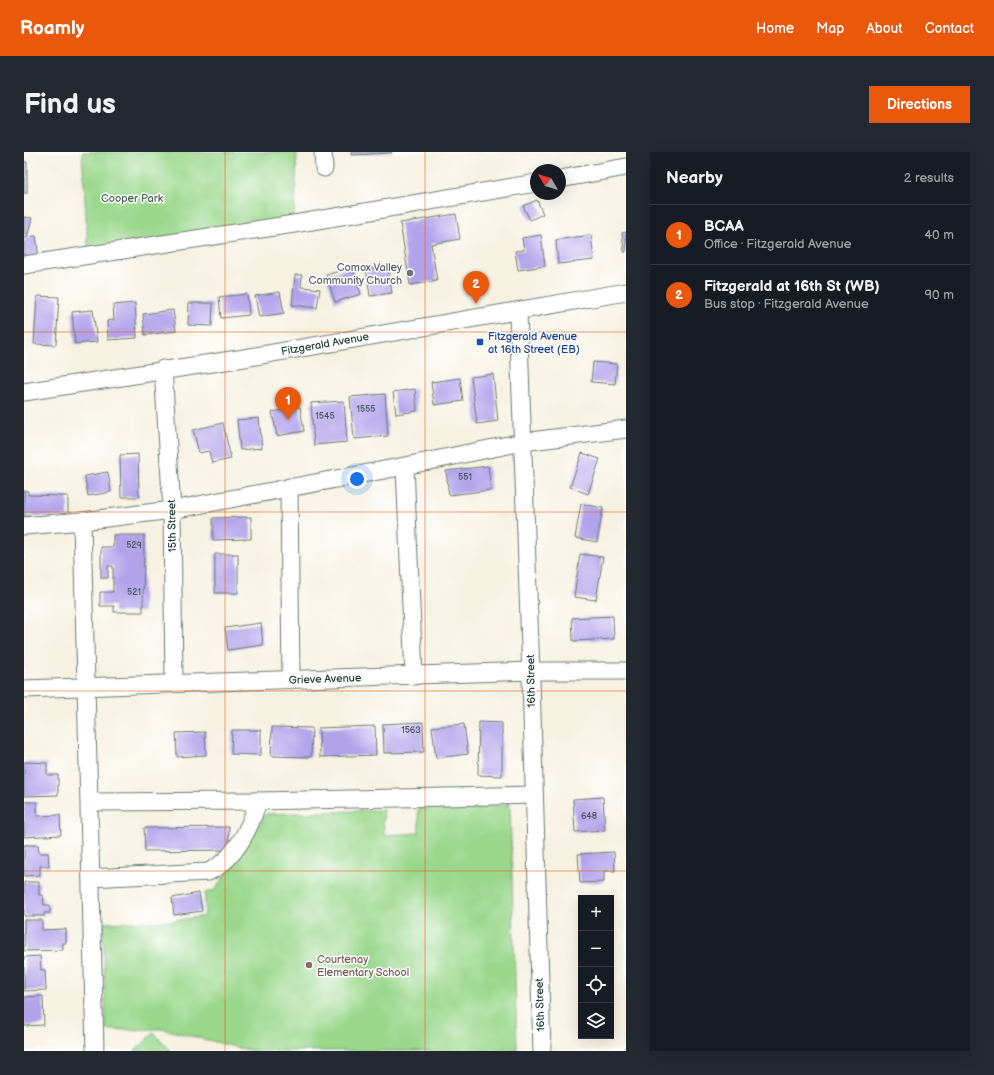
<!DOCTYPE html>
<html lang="en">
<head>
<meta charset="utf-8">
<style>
  :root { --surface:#171b24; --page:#242831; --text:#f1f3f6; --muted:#9ea1a6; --line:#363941; --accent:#ea580c }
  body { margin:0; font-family:"Balsamiq Sans",sans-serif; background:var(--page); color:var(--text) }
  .controls { position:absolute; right:12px; bottom:12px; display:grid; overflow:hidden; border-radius:0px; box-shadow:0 4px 16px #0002 }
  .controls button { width:36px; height:36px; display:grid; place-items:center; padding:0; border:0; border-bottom:1px solid var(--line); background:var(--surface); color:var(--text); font:20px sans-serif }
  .compass { position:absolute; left:506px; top:12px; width:36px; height:36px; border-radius:50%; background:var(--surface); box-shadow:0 4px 16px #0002; rotate:308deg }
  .you { position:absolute; left:333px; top:327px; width:14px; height:14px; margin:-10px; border:3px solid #fff; border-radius:50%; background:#1a73e8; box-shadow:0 0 0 6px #1a73e833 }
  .badge { display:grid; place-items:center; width:26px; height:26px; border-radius:50%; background:var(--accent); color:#fff; font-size:13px; font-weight:700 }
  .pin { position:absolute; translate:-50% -33px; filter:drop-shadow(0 1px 2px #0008) }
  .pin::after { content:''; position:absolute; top:21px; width:14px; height:12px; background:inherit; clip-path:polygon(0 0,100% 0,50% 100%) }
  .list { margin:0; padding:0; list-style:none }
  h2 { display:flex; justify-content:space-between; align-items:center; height:52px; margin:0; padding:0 16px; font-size:17px }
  h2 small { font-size:13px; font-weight:400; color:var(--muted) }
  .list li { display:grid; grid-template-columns:26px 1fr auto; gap:12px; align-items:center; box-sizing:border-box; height:60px; padding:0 16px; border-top:1px solid var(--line) }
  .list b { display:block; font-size:15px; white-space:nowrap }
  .list p { margin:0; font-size:13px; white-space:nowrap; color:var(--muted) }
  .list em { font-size:13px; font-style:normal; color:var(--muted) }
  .icon { flex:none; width:22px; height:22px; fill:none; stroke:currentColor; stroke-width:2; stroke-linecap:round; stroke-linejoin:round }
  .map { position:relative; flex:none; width:602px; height:899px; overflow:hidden; border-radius:0px }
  header { display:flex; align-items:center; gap:24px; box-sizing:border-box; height:56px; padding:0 20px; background:var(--accent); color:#fff }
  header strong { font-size:19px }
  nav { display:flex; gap:22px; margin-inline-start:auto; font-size:14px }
  .intro { display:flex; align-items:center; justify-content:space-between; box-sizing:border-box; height:96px; padding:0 24px }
  h1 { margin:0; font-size:28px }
  .button { padding:10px 18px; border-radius:0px; background:var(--accent); color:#fff; font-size:14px; font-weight:700 }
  main { display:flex; gap:24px; padding:0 24px }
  aside { flex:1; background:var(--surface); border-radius:0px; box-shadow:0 4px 16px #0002 }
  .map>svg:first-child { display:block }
  .green { fill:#9ad78b; stroke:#5c8a60 }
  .building { fill:#b1a2ea }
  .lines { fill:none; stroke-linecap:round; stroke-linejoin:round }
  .minor-casing { stroke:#6a7c71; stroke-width:19 }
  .minor { stroke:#fff; stroke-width:17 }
  .grid { fill:none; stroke:#e8590c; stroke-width:1; stroke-opacity:0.55 }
  .worship-dot { fill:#6b7280; stroke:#fff; stroke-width:1.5 }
  .transit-dot { fill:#1a4fb4; stroke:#fff; stroke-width:1.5 }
  .education-dot { fill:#8d6e63; stroke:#fff; stroke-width:1.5 }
  .labels { text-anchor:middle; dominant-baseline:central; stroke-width:3; stroke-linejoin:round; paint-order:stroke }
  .number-label { font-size:9px; fill:#445662 }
  .park-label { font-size:11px; fill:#3e644a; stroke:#fff }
  .worship-label { font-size:11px; fill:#5b616d; stroke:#fff; text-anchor:end }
  .transit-label { font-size:11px; fill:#164399; stroke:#fff; text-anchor:start }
  .street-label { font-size:11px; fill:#1f3d34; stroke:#fff }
  .education-label { font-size:11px; fill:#785e54; stroke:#fff; text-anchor:start }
</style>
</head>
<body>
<header>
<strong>Roamly</strong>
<nav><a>Home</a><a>Map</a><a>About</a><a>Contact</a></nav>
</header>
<div class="intro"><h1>Find us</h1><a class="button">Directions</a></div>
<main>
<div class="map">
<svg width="602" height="899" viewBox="0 0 602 899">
  <rect width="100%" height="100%" fill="#fff"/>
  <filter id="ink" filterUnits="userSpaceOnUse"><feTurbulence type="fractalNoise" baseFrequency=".025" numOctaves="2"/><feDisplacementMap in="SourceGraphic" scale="8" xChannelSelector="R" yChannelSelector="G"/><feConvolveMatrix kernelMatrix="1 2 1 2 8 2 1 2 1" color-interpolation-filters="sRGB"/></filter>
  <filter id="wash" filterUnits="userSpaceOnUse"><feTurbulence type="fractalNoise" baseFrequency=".012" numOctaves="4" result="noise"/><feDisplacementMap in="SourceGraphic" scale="16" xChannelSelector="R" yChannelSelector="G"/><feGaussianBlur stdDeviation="0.9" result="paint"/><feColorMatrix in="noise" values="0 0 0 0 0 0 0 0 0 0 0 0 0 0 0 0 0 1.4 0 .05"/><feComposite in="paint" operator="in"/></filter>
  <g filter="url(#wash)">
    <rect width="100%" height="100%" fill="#f6f1e1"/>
    <g class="green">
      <polygon points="58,0 273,0 270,72 64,98"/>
      <polygon points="486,653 493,899 228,899 139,877 82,878 79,771 147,769 181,764 181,741 191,738 242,662 359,658 360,683 395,681 394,657"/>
      <polygon points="130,881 147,899 111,899"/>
    </g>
    <g id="blocks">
      <g class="building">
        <polygon points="327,0 368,0 368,1 327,3"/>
        <rect x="0" y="10" width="3" height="31"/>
        <polygon points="513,48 519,62 506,68 499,54"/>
        <polygon points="432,62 436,87 407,92 413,129 386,133 376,71"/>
        <polygon points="0,65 8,66 4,82 0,81"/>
        <polygon points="602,80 602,100 600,100 598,81"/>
        <polygon points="517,83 521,114 494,118 491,99 500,98 498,86"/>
        <polygon points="567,83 570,108 534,112 532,88"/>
        <polygon points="12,84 15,107 0,109 0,85"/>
        <polygon points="364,114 368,141 346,144 342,117"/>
        <polygon points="328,115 337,142 311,150 302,123"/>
        <polygon points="271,123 278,123 277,135 296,137 293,156 268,153"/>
        <polygon points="256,140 260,161 235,165 231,144"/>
        <polygon points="223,142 225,163 197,166 195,145"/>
        <polygon points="13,144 35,145 32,193 10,192"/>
        <polygon points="111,151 113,186 84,188 83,169 90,168 89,153"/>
        <polygon points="165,151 189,151 188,174 164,173"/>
        <polygon points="69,158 73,190 51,192 48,160"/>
        <polygon points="149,158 152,179 121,183 119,162"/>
        <polygon points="569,210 593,212 591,232 567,230"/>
        <polygon points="469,222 474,269 453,272 447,225"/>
        <polygon points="436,226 439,249 410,253 407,230"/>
        <polygon points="391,237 393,259 372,262 369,240"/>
        <polygon points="361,242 364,284 330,287 326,245"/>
        <polygon points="320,249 323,290 290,293 287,251"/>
        <polygon points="276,255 280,279 253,284 248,260"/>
        <polygon points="235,266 238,296 216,298 213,268"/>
        <polygon points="199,271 207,307 188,311 185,299 175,301 169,278"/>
        <polygon points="558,301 576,307 564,342 546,335"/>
        <polygon points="114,302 115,345 97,345 96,303"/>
        <polygon points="464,314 467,338 425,343 422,319"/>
        <polygon points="84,320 87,340 64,344 61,324"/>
        <polygon points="0,339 4,339 4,343 44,344 44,365 0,364"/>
        <polygon points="557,352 579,356 573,390 551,386"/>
        <polygon points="227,365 227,387 189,388 189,366"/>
        <polygon points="89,383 120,383 119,460 90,460 90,454 76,454 76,440 89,440 89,414 84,414 84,426 77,426 77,395 89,395"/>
        <rect x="191" y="402" width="23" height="39"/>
        <polygon points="556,402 579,405 572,448 550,445"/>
        <polygon points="589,464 590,487 549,489 548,466"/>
        <polygon points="237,471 239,493 204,498 201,476"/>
        <polygon points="399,570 400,600 360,601 359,572"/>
        <polygon points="455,570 478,571 478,624 454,623"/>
        <polygon points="440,572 444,602 412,606 408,575"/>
        <polygon points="351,574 352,603 296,605 295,576"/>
        <polygon points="248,575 288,576 287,605 247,604"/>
        <polygon points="208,578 237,578 237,603 207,602"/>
        <polygon points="181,580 182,603 153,605 152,581"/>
        <polygon points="0,610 23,611 23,623 34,623 34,643 0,644"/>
        <polygon points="579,645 581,678 551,680 549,647"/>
        <polygon points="0,650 13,650 13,664 36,663 37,683 0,685"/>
        <polygon points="205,675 205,698 121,699 120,676"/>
        <polygon points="0,693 14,693 15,701 24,701 25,714 16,714 16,723 0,724"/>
        <polygon points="590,700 591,719 580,719 580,730 556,731 554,702"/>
        <polygon points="0,730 15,730 15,743 19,743 20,753 26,753 26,761 20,761 20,764 0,764"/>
        <polygon points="175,741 178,759 150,763 148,746"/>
        <polygon points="0,768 18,768 18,778 42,777 42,791 39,791 39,798 0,799"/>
        <polygon points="16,804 17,818 21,818 22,838 0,839 0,805"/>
        <polygon points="19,844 20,873 0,874 0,845"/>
      </g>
    </g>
  </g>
  <g filter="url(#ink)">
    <use href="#blocks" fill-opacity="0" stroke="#6a7c71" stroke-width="1"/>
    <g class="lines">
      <defs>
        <g id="minor">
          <polyline points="299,0 300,16"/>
          <polyline points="536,27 602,15"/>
          <polyline points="0,113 270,72 512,31"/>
          <polyline points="494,160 506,495 518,899"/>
          <polyline points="139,217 148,358 150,531"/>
          <polyline points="0,240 214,207 602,140"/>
          <polyline points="381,314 390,524"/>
          <polyline points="265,335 267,528"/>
          <polyline points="58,369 71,899"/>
          <polyline points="0,374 58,369 148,358 381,314 499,290 602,277"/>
          <polyline points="0,537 506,519 602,519"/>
          <polyline points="66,650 234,649 510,643"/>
          <path d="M67 726 184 720C211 708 226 676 234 649"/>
        </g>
      </defs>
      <use href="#minor" class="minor-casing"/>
      <use href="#minor" class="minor"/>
    </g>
  </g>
  <path class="grid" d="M201 0V899M401 0V899M0 180H602M0 360H602M0 539H602M0 719H602"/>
  <circle class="worship-dot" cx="386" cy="121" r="4"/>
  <rect class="transit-dot" x="452" y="186" width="8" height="8" rx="2"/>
  <circle class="education-dot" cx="285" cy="813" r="4"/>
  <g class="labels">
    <g class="number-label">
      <text x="342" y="257">1555</text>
      <text x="301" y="264">1545</text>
      <text x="441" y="325">551</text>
      <text x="110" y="393">529</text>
      <text x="110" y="440">521</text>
      <text x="387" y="578">1563</text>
      <text x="565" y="664">648</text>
    </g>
    <g class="park-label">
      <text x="108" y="46">Cooper Park</text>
    </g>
    <g class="worship-label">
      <text x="378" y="115">Comox Valley<tspan x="378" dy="13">Community Church</tspan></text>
    </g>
    <g class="transit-label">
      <text x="464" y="184">Fitzgerald Avenue<tspan x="464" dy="13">at 16th Street (EB)</tspan></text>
    </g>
    <g class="street-label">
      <text transform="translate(301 192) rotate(-10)">Fitzgerald Avenue</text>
      <text transform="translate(148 374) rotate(-91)">15th Street</text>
      <text transform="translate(301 527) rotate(-2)">Grieve Avenue</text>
      <text transform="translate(507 529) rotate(-91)">16th Street</text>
      <text transform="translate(516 853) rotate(-92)">16th Street</text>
    </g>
    <g class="education-label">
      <text x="293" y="807">Courtenay<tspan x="293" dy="13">Elementary School</tspan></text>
    </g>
  </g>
</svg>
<div class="controls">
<button>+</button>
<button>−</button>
<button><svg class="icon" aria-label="locate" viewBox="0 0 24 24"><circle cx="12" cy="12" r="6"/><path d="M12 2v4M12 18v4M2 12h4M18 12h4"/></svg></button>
<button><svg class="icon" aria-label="layers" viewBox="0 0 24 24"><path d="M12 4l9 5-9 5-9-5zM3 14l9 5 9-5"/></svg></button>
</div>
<svg class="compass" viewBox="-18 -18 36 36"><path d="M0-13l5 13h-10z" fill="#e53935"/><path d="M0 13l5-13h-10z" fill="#9ea1a6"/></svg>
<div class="you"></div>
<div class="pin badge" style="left:264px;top:268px">1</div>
<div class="pin badge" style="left:452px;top:152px">2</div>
</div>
<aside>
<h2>Nearby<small>2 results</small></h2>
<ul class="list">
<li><span class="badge">1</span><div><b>BCAA</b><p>Office · Fitzgerald Avenue</p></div><em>40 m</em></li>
<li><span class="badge">2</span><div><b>Fitzgerald at 16th St (WB)</b><p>Bus stop · Fitzgerald Avenue</p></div><em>90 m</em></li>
</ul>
</aside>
</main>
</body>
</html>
